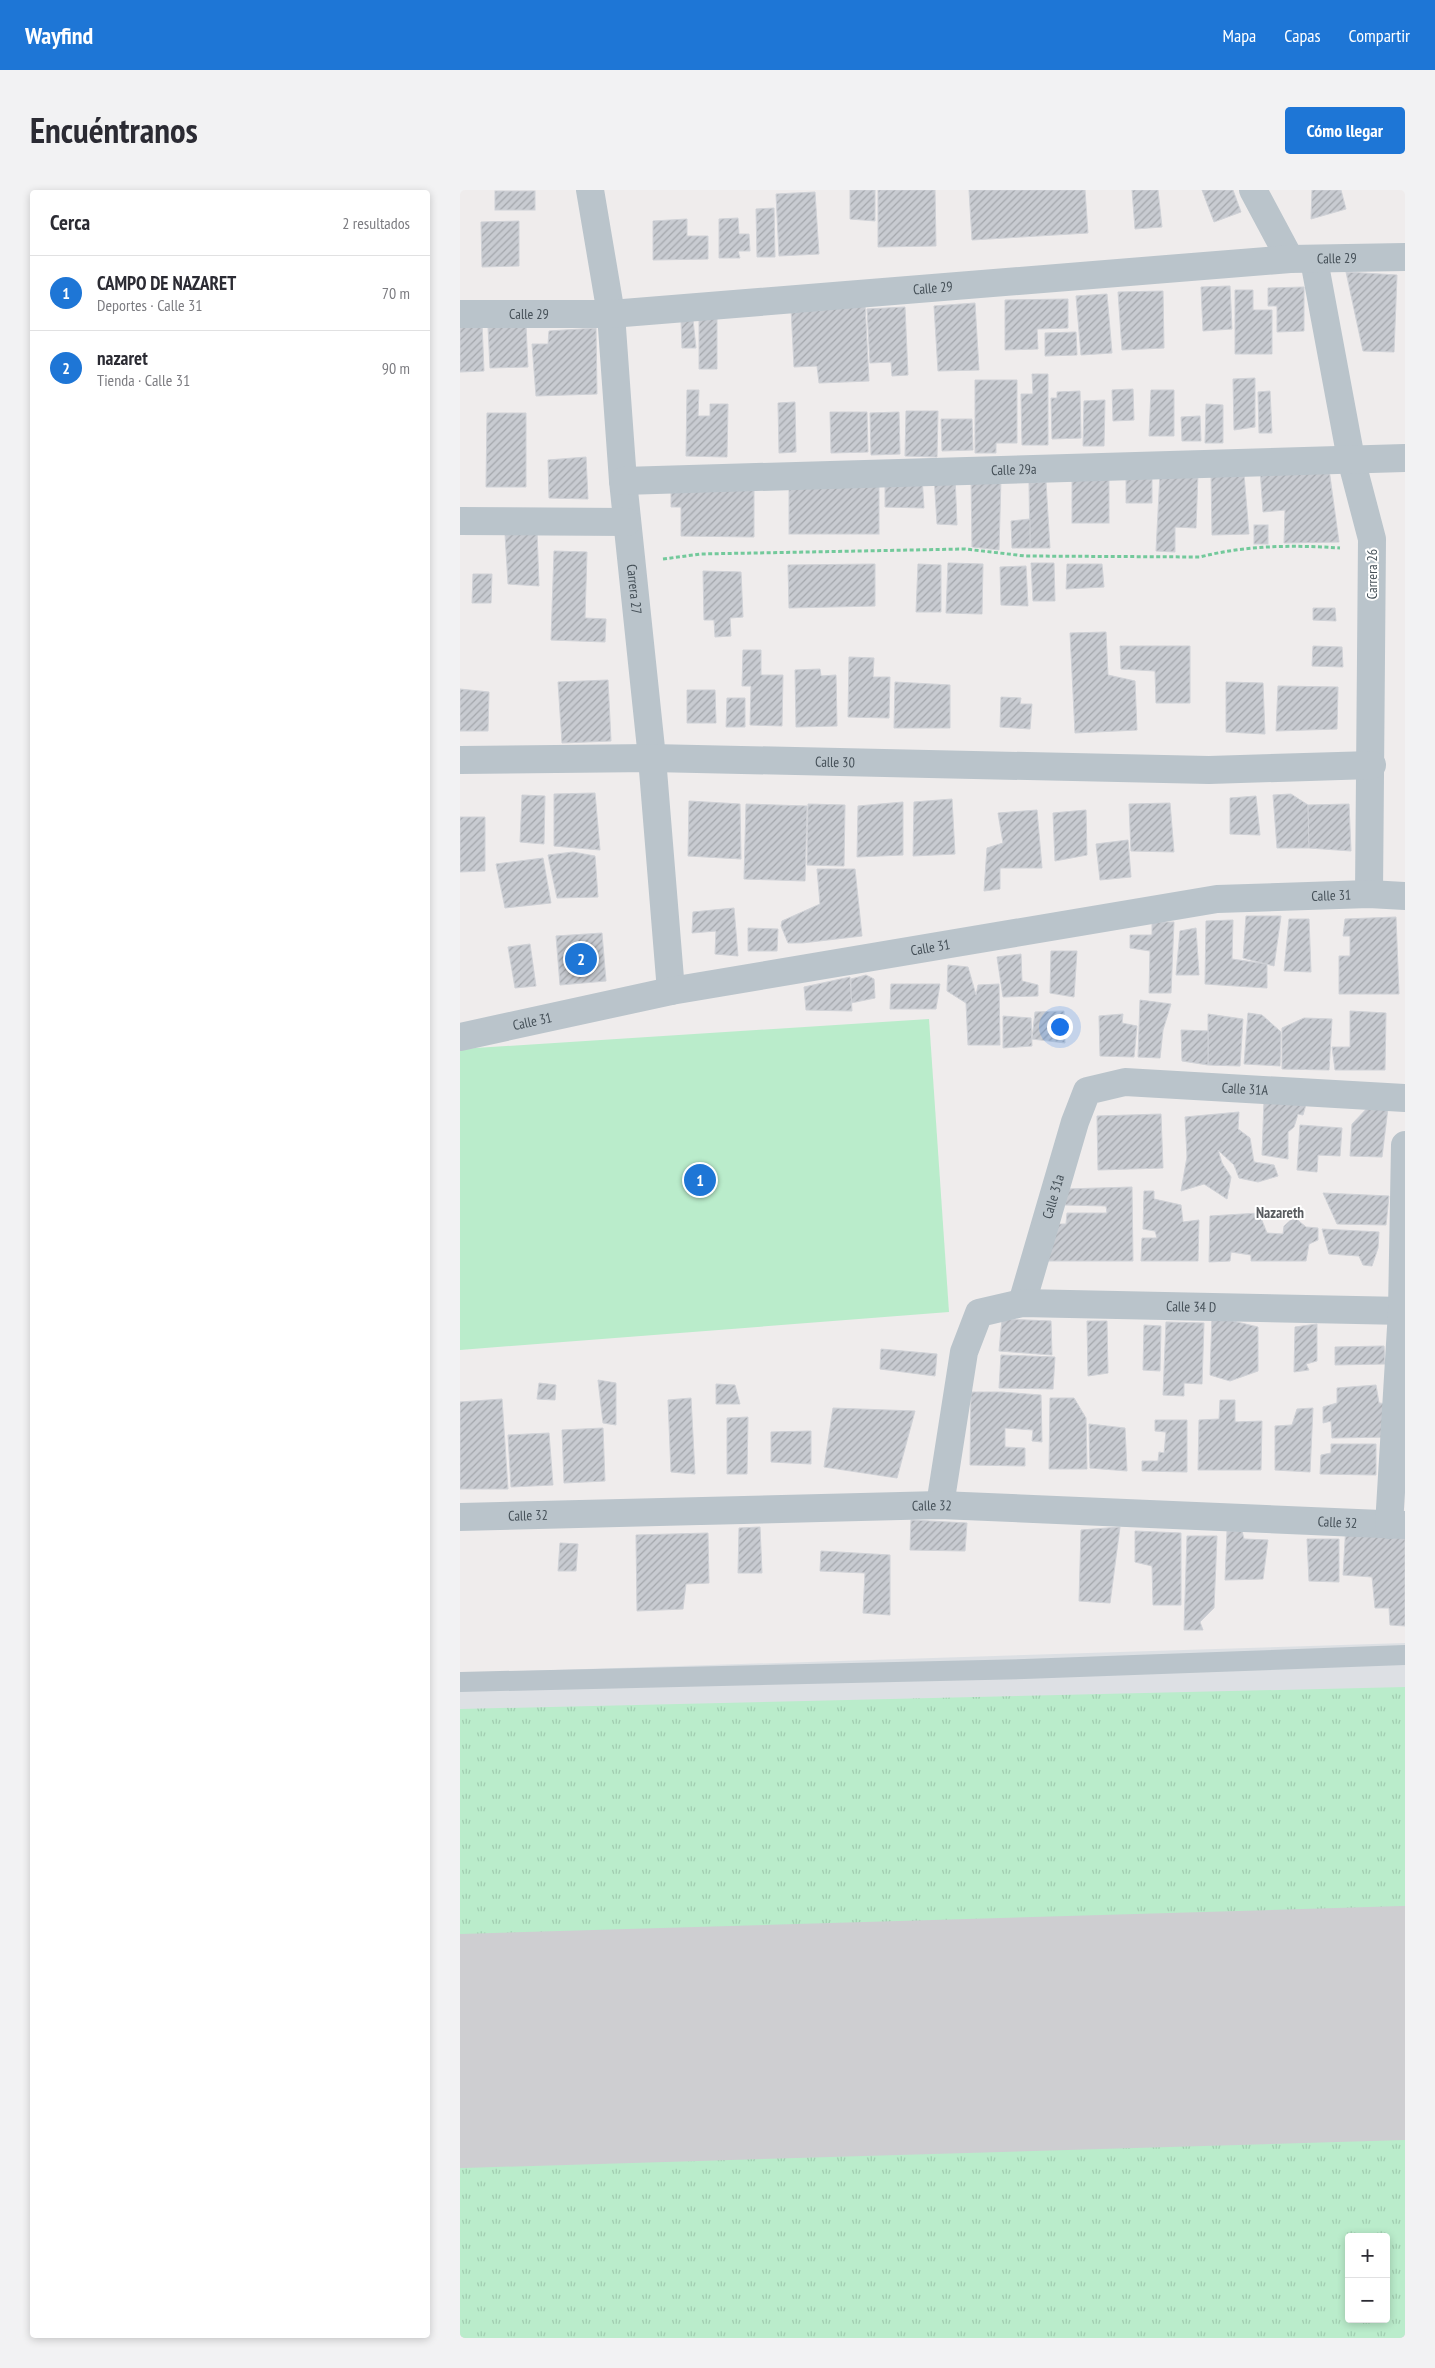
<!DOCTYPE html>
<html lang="es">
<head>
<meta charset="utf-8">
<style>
  :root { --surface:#fff; --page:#f2f2f3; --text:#2b2b33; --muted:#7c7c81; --line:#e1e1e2; --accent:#1e76d6 }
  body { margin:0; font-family:"PT Sans Narrow",sans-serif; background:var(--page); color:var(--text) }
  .controls { position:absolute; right:15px; bottom:15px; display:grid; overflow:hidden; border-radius:5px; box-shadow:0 2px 8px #0003 }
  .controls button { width:45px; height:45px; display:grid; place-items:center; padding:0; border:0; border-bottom:1px solid var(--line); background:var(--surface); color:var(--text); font:25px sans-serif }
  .you { position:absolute; left:599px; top:836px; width:18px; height:18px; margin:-12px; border:4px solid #fff; border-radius:50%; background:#1a73e8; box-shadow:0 0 0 8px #1a73e833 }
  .badge { display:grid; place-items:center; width:32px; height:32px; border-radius:50%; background:var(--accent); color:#fff; font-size:16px; font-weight:700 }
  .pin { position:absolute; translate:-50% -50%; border:2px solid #fff; box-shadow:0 1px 5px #0006 }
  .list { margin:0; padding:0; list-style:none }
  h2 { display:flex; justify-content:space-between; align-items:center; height:65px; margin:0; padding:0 20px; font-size:21px }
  h2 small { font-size:16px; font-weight:400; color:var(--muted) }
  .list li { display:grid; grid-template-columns:32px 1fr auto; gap:15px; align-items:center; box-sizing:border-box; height:75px; padding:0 20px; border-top:1px solid var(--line) }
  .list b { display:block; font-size:19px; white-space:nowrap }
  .list p { margin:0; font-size:16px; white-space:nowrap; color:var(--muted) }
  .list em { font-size:16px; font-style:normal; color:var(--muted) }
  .map { position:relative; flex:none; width:945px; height:2148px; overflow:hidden; border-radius:5px }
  header { display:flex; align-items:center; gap:30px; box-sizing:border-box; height:70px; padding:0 25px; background:var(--accent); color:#fff }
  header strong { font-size:24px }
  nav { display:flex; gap:28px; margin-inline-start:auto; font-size:18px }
  .intro { display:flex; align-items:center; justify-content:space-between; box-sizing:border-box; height:120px; padding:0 30px }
  h1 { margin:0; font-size:35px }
  .button { padding:12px 22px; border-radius:5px; background:var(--accent); color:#fff; font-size:18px; font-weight:700 }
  main { display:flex; gap:30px; padding:0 30px }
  aside { flex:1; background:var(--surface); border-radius:5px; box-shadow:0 2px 8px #0003 }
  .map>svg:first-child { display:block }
  .airport { fill:#dde0e4; fill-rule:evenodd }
  .grass { fill:url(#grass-tufts); fill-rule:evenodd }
  .pitch { fill:#baeccb }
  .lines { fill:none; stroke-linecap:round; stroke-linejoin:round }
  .runway { stroke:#ceced1; stroke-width:234 }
  .building { fill:url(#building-hatch); stroke:#d0d2d7 }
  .path { stroke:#73c99b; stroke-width:3; stroke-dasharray:4 2.5; stroke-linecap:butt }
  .service { stroke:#bac4cb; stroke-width:20 }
  .minor { stroke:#bac4cb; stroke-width:28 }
  .labels { text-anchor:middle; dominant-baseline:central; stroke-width:4; stroke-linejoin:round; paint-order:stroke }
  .street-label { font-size:14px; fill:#455058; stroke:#fff }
  .neighbourhood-label { font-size:15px; font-weight:bold; fill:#595c60; stroke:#fff }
</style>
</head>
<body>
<header>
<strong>Wayfind</strong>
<nav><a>Mapa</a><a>Capas</a><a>Compartir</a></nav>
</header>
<div class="intro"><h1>Encuéntranos</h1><a class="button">Cómo llegar</a></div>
<main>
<aside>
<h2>Cerca<small>2 resultados</small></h2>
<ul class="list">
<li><span class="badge">1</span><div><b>CAMPO DE NAZARET</b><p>Deportes · Calle 31</p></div><em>70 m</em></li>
<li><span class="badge">2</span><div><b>nazaret</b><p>Tienda · Calle 31</p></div><em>90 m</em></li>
</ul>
</aside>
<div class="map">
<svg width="945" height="2148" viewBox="0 0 945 2148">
  <defs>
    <pattern id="grass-tufts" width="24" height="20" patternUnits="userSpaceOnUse" patternTransform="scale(1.25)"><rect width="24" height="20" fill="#baeccb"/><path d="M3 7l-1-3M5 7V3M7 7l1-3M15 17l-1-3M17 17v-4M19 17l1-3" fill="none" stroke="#a1ccb0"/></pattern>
    <pattern id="building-hatch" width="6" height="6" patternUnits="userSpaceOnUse" patternTransform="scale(1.25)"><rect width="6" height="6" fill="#c8cbd1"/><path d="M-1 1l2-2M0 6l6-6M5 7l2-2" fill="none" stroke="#a4a7ac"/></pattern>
  </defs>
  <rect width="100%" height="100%" fill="#efecec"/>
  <path class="airport" d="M945 1453V2148H0V1483ZM889 2047H926V2129H889Z"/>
  <g class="grass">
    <polygon points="945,1497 945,1749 0,1777 0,1519"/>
    <path d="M945 1905V2148H0V1934ZM889 2047H926V2129H889Z"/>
  </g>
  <polygon class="pitch" points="469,829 489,1122 0,1160 0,859"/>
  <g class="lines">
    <polyline class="runway" points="0,1861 945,1833"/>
  </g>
  <g class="building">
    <polygon points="390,0 415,0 415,31 390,29"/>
    <polygon points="418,0 475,0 476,56 418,57"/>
    <polygon points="509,0 625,0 628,43 512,50"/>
    <polygon points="672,0 698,0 702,37 675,39"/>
    <polygon points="742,0 773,0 781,22 754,32"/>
    <polygon points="852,0 881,0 886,19 851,29"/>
    <rect x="35" y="1" width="40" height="19"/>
    <polygon points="355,2 359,64 319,66 316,4"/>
    <polygon points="314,18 315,67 297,67 296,19"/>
    <polygon points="278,28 279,44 289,44 290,61 278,61 280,68 259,68 259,29"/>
    <polygon points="227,29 227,46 248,46 248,69 193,70 193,31"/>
    <polygon points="59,31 59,76 22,77 21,32"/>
    <polygon points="886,82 937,85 934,162 903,161"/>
    <polygon points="770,96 772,139 743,141 741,97"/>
    <polygon points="844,97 844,141 817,142 817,116 808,116 808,98"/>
    <polygon points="775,100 793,100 793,120 812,120 812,164 775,164"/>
    <polygon points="703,101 704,158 662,160 658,102"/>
    <polygon points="647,104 652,163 621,165 616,106"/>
    <polygon points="608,109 608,138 577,139 578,159 545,160 545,110"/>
    <polygon points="515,113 519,180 478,181 474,116"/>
    <polygon points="405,115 409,191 359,193 357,176 334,177 331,118"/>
    <polygon points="445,117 448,185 432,186 431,172 410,173 407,119"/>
    <polygon points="257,127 257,179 239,179 239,128"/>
    <polygon points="221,130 233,130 236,158 222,158"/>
    <polygon points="22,133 24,181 0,182 0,134"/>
    <polygon points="66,135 68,177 30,178 28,137"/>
    <polygon points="136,138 137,204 76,206 72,154 88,154 89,141"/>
    <polygon points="616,142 617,165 585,166 585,143"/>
    <polygon points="572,184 588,184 588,255 562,255 561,204 573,204"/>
    <polygon points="795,188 795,237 774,240 773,189"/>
    <polygon points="515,190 557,190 557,253 536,253 536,263 515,263"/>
    <polygon points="673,199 674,230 653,231 652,200"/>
    <polygon points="227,200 239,200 238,226 250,226 250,214 268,214 267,267 226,266"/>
    <polygon points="691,200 714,200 714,246 689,246"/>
    <polygon points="620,201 621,248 592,249 591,208 597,208 597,202"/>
    <polygon points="810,201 812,243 799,243 798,202"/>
    <polygon points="645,210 644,256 623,256 624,211"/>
    <polygon points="335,212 336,262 319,263 318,213"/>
    <polygon points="746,214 763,215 763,253 745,253"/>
    <polygon points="446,221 478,221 477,267 445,266"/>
    <polygon points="370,222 407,222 408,262 371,263"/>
    <polygon points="439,222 440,264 411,265 410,223"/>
    <polygon points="27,223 66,223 66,297 26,297"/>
    <polygon points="740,226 741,251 722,251 721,227"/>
    <polygon points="481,229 512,229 513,260 482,261"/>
    <polygon points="126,267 128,309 89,308 88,270"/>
    <polygon points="800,279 869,279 879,352 824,353 825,320 803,322"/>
    <polygon points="700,283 738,284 736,338 715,337 715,362 696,361"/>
    <polygon points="751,284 784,284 789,344 752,345"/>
    <polygon points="495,285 497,335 477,334 474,286"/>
    <polygon points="692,285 692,313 666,313 666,287"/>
    <rect x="612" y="286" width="37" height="47"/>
    <polygon points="425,287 462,287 464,318 425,317"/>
    <polygon points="511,288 541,288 539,360 512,357"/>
    <polygon points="586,292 590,358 570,358 569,293"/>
    <rect x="329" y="294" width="90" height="50"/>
    <polygon points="211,295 294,297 294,347 221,346 221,317 211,317"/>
    <polygon points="570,329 570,358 552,358 551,331"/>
    <rect x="794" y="335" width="14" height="19"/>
    <polygon points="77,341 79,396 48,394 45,344"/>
    <polygon points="94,361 127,362 125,428 146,429 145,452 91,450"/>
    <polygon points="488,373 523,374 522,424 486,423"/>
    <polygon points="571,373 594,373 595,411 573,411"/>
    <polygon points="415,374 415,416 329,418 328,375"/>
    <polygon points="458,374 481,375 481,422 456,422"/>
    <polygon points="607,374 642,374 644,397 606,399"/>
    <polygon points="566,376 568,416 541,415 540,377"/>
    <polygon points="243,381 281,382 283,427 270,428 271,446 255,447 254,430 244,430"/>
    <polygon points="13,384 32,384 31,413 12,413"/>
    <polygon points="853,418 875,418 876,431 853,430"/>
    <polygon points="646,442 648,485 675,491 677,540 615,543 610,443"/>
    <polygon points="660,456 730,456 730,513 696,513 695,481 661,479"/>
    <polygon points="853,456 882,457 883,477 852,476"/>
    <polygon points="283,460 301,460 301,485 323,485 322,536 290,535 291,496 282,496"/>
    <polygon points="389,467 414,468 413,487 430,487 429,528 388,527"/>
    <polygon points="360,479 361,486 376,485 377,536 336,537 335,480"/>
    <polygon points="148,490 151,551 102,553 98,492"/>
    <polygon points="435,492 490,495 490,538 434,538"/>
    <polygon points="766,492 803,493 805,544 766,542"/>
    <polygon points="818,496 878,497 877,539 816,541"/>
    <polygon points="0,499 29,502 28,541 0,541"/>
    <polygon points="227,500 255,500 256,533 227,533"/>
    <polygon points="541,507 561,508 560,514 572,514 570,539 540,537"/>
    <polygon points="267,508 285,508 285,537 266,537"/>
    <polygon points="135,603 140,660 94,656 94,604"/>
    <polygon points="831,604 848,615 849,658 817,658 813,605"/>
    <polygon points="62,605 85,606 84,654 60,652"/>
    <polygon points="796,606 800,645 770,644 770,608"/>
    <polygon points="492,609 495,664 453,666 454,612"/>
    <polygon points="229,611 280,614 281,669 228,666"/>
    <polygon points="443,612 443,665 397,667 398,616"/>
    <polygon points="710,613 714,662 671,661 669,614"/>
    <polygon points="286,614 347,616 345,691 284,689"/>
    <polygon points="348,614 385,615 384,676 347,675"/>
    <polygon points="889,614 891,661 849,658 848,615"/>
    <polygon points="577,620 582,678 540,678 540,699 524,701 527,658 543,653 538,623"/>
    <polygon points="626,620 627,665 595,671 593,623"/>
    <polygon points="0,627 25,627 25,681 0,682"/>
    <polygon points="668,650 671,687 640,690 636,654"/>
    <polygon points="113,662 135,666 138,707 97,708 88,665"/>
    <polygon points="83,668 91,713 45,718 36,674"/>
    <polygon points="357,679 395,679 402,746 342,753 328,753 321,736 322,731 360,714"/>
    <polygon points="274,718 278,766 255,764 256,741 232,743 233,722"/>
    <polygon points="786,726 821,726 814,776 783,768"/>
    <polygon points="936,727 939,804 879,804 879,766 890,766 890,746 883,746 885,729"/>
    <polygon points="829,729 849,729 851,782 824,781"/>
    <polygon points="773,730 772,769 807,774 807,798 745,794 746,731"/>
    <polygon points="692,732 714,732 711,803 689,803 690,761 670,758 670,745 692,745"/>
    <polygon points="288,738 318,739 317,761 288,761"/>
    <polygon points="736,738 739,785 716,785 720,741"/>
    <polygon points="142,743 146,791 100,795 96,746"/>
    <polygon points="70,754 76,796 55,798 48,757"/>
    <polygon points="591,761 617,761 614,807 590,803"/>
    <polygon points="561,764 562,791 578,795 578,806 543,807 537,767"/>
    <polygon points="488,775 508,777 516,805 518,795 539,794 540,855 508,855 506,813 487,801"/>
    <polygon points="406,785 414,789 415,808 391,813 391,789"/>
    <polygon points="390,787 392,821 346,820 344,797"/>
    <polygon points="431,794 480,794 476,819 430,819"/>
    <polygon points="680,810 711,814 703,840 700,868 678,867"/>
    <polygon points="604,821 605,853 572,849 575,822"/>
    <polygon points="890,821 926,823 925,880 875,880 872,857 890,857"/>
    <polygon points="788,823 802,825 821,842 820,876 784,874"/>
    <polygon points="663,824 662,833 677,836 674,867 640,866 639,826"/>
    <polygon points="748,824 783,829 780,876 748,875"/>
    <polygon points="543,826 571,828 572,856 543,858"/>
    <polygon points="844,828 872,829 869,880 822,879 822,838"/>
    <polygon points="721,840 748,841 748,875 722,871"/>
    <polygon points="804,910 847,911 843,925 838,924 834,937 828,942 828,969 802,965"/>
    <polygon points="913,912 928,918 922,967 890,966 892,934"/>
    <polygon points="779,922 778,939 790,948 794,972 814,975 818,986 798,992 779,988 774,975 758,960 762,973 771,987 767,1009 744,994 721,1001 727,967 725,927"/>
    <polygon points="701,924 703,978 638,980 637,926"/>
    <polygon points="840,935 882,938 880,966 858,965 857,982 837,980"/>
    <polygon points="672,997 673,1071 587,1071 587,1034 606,1034 607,1023 647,1023 646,1016 605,1015 606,999"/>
    <polygon points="684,1001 694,1001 694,1009 721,1015 723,1032 739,1030 738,1071 681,1071 682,1048 697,1048 695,1041 683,1039"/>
    <polygon points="863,1003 929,1006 926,1035 877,1034"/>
    <polygon points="799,1023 807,1043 823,1044 824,1036 834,1027 846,1037 858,1038 858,1050 849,1054 846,1071 791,1071 791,1065 771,1062 770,1071 749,1072 750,1026"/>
    <polygon points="862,1039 919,1042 918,1058 912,1076 903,1075 899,1066 869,1064"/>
    <polygon points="752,1126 798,1137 798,1181 770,1191 750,1185"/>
    <polygon points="542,1129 591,1131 592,1165 539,1161"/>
    <polygon points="627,1131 647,1131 648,1183 628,1186"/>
    <polygon points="706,1132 744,1133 742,1194 724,1193 724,1206 703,1205"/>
    <polygon points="857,1134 857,1171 846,1174 849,1180 834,1182 835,1137"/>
    <polygon points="684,1135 701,1136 700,1181 683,1180"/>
    <polygon points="924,1156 925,1174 875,1175 875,1157"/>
    <polygon points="421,1159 477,1164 475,1186 420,1179"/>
    <polygon points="541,1165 595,1167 593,1199 539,1198"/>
    <polygon points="138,1190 156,1193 156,1235 143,1233"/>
    <polygon points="79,1193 96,1195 95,1210 77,1209"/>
    <polygon points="256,1194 275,1195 280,1214 256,1214"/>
    <polygon points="916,1195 919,1213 929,1214 930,1247 872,1248 871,1231 863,1233 863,1217 877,1213 877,1198"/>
    <polygon points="511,1202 541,1202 581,1205 582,1252 572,1251 573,1240 545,1238 545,1257 565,1258 565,1276 510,1275"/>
    <polygon points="231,1208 235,1284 211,1282 208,1210"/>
    <polygon points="590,1208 614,1208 626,1228 627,1279 589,1279"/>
    <polygon points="42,1209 48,1299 0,1299 0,1212"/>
    <polygon points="760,1210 775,1210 775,1232 802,1231 801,1280 738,1280 739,1230 759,1229"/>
    <polygon points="373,1218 455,1221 437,1288 364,1277"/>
    <polygon points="853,1218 850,1282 815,1280 815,1236 832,1235 837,1219"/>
    <polygon points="288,1227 287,1284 267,1284 267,1228"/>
    <polygon points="695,1230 727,1230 727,1282 682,1281 682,1271 698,1271 699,1262 704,1263 706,1242 695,1241"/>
    <polygon points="629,1234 665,1238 667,1281 630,1278"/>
    <polygon points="143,1238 145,1291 104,1293 102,1240"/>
    <polygon points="351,1241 351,1274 311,1272 311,1242"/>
    <polygon points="89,1243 93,1295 51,1297 48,1245"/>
    <polygon points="871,1254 916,1254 916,1285 860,1284 861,1265 871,1263"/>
    <polygon points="451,1330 507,1333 505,1361 450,1360"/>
    <polygon points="886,1334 945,1335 945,1436 930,1435 929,1418 915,1418 912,1387 883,1385"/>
    <polygon points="300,1337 302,1383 278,1383 279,1338"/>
    <polygon points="660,1337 650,1413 619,1411 621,1340"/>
    <polygon points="675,1341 721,1343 721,1415 693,1415 692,1376 675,1372"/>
    <polygon points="767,1341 782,1341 784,1349 808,1350 803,1389 765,1390"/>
    <polygon points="248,1343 249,1393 226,1394 223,1419 177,1421 176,1345"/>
    <polygon points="727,1346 757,1346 754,1418 740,1432 743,1440 724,1440"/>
    <polygon points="847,1349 879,1349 879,1392 849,1391"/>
    <polygon points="100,1353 118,1354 116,1381 98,1381"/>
    <polygon points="361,1361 430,1365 430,1425 403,1423 405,1383 360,1381"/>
  </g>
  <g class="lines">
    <path class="path" d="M203 369 241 364 505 359 565 366 740 367C786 355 834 355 880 358"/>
    <polyline class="service" points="0,1492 564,1479 945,1465"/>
    <g class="minor">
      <path id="s1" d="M130 0 151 124 163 291 192 568 211 801"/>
      <polyline points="793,0 830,69"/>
      <polyline points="854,70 891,269 912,349 909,704"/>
      <path id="s2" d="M0 124H151L830 69 945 67"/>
      <path id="s3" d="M163 291 945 268"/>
      <polyline points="0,331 167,332"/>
      <path id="s4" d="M0 570 192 568 749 580 912 575"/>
      <path id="s5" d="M0 847 211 801 757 709 909 704 945 706"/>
      <path id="s6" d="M562 1113 615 932 627 901 665 892 945 908"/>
      <path id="s7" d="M480 1315 504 1162 519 1123 562 1113 945 1121"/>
      <path id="s8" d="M0 1327 480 1315 945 1335"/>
      <polyline points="929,1335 942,1121 945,955"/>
    </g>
  </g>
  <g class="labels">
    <g class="street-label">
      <text stroke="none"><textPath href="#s2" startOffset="879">Calle 29</textPath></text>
      <text stroke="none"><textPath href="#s2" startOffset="474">Calle 29</textPath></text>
      <text stroke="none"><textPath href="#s2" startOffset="69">Calle 29</textPath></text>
      <text stroke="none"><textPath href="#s3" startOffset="391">Calle 29a</textPath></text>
      <text transform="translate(912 384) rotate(-90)">Carrera 26</text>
      <text stroke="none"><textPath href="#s1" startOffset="402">Carrera 27</textPath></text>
      <text stroke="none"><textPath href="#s4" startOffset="375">Calle 30</textPath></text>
      <text stroke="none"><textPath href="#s5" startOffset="884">Calle 31</textPath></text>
      <text stroke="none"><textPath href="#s5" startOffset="479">Calle 31</textPath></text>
      <text stroke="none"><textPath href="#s5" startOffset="74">Calle 31</textPath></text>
      <text stroke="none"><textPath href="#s6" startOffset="381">Calle 31A</textPath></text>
      <text stroke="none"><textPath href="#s6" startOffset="111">Calle 31a</textPath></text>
      <text stroke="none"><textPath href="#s7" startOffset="410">Calle 34 D</textPath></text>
      <text stroke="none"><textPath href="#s8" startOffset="472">Calle 32</textPath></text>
      <text stroke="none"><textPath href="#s8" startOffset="68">Calle 32</textPath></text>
      <text stroke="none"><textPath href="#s8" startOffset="878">Calle 32</textPath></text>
    </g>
    <g class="neighbourhood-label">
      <text x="820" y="1022">Nazareth</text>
    </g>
  </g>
</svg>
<div class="controls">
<button>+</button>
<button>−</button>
</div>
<div class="you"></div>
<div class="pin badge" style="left:240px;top:990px">1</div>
<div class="pin badge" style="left:121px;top:769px">2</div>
</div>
</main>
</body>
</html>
